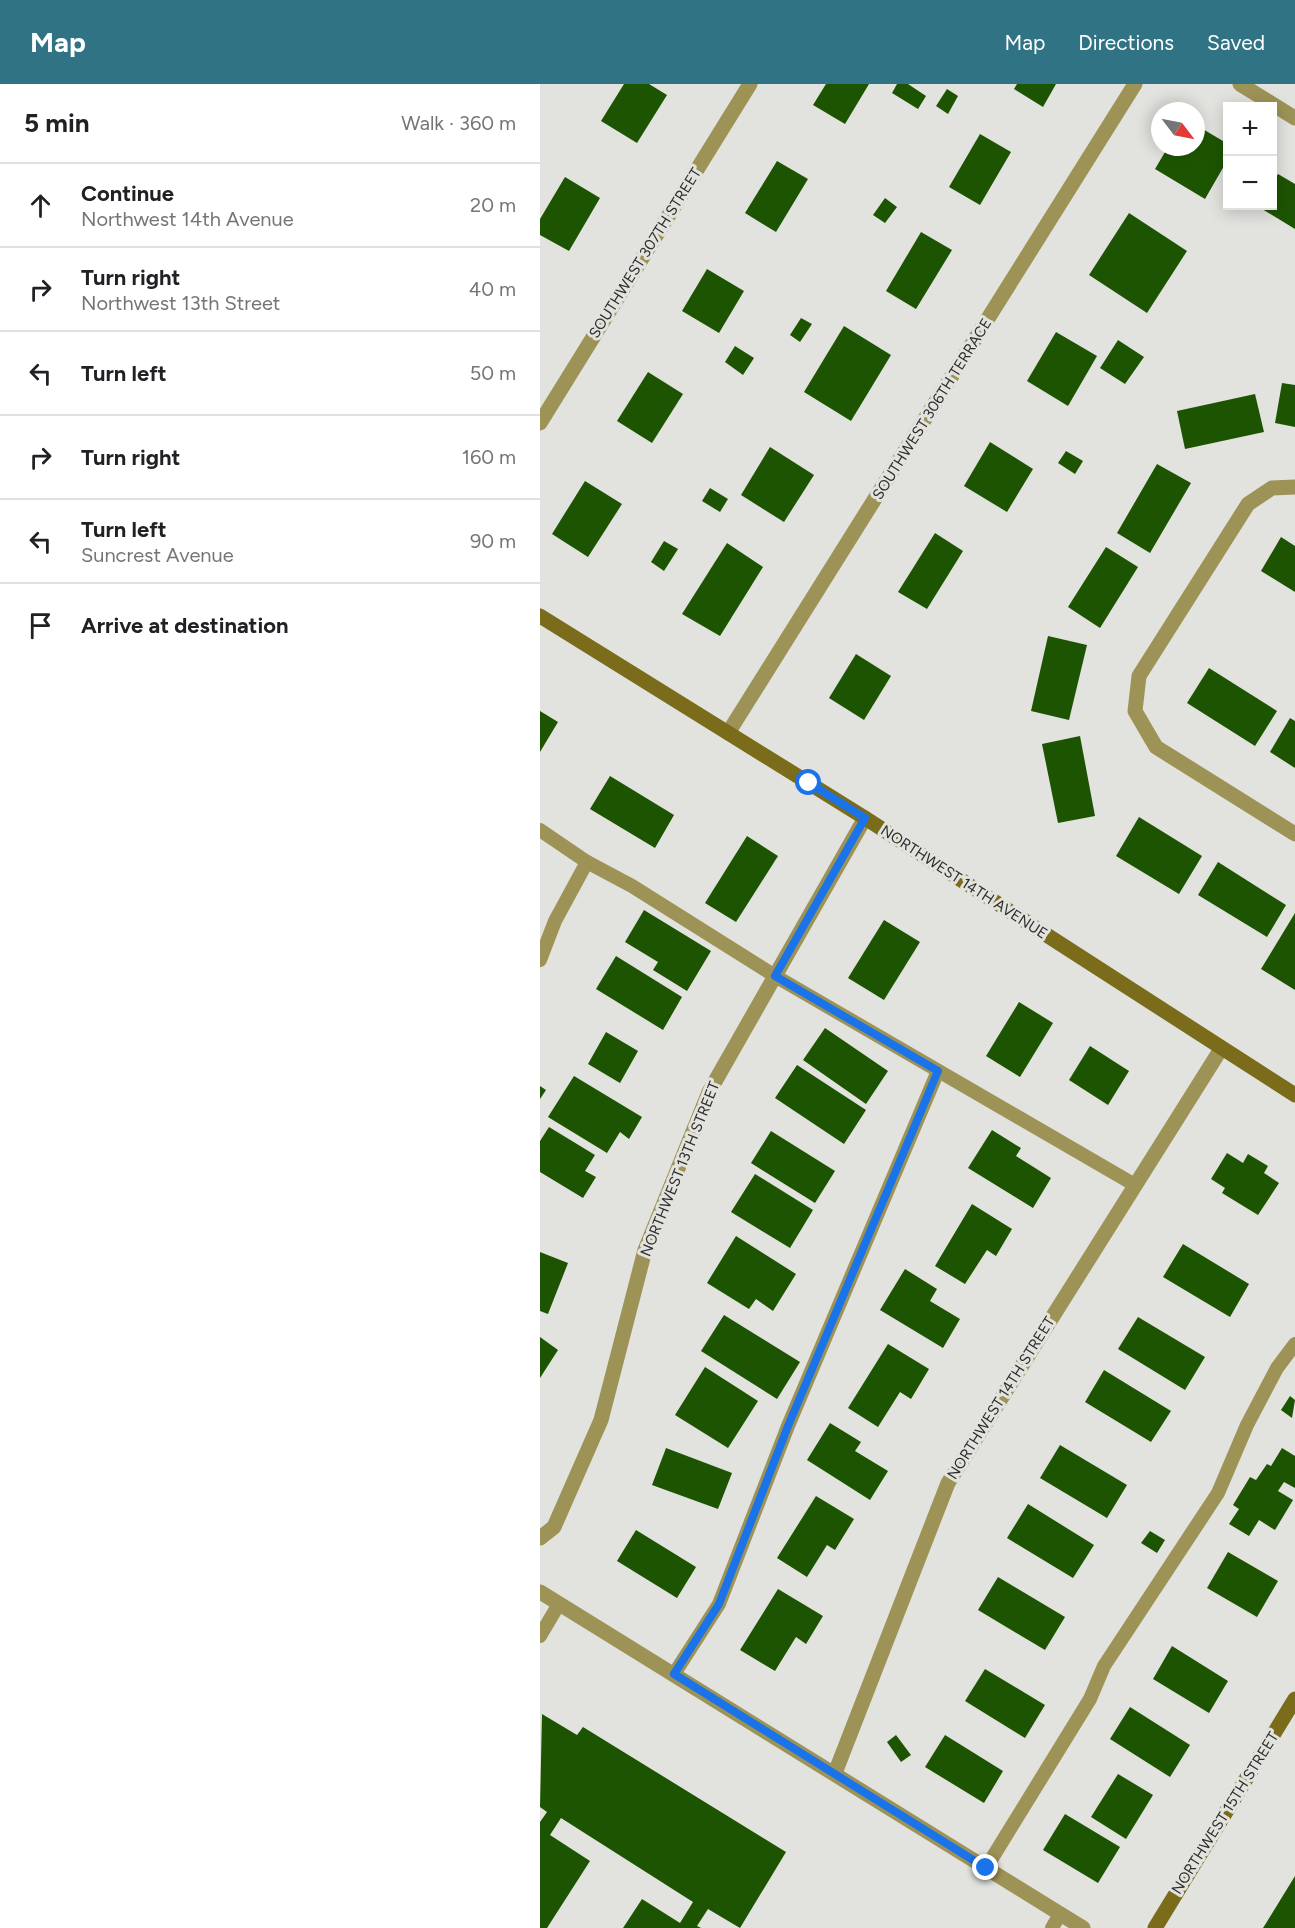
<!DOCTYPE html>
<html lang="en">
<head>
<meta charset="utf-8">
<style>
  :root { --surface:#fff; --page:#f2f2f2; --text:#202124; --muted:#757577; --line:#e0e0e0; --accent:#307384 }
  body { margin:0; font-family:Figtree,sans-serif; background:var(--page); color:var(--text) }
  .controls { position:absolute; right:18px; top:18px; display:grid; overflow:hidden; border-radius:0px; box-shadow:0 3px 15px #0003 }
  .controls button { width:54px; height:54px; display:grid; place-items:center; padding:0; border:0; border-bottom:2px solid var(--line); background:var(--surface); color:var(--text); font:30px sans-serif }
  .compass { position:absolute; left:611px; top:18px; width:54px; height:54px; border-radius:50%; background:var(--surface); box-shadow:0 3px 15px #0003; rotate:122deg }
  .stop { position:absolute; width:18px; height:18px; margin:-14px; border:4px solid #1a73e8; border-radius:50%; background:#fff }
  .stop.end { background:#1a73e8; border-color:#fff; box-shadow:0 2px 6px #0008 }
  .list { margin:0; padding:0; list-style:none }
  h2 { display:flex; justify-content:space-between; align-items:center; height:78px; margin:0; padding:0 24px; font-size:26px }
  h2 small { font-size:20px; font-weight:400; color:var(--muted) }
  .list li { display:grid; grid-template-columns:39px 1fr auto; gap:18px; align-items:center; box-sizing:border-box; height:84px; padding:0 24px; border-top:2px solid var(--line) }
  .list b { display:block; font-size:22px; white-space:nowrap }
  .list p { margin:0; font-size:20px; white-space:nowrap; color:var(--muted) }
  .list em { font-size:20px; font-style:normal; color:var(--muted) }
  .icon { flex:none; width:33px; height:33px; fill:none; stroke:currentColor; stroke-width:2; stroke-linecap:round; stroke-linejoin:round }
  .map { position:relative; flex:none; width:755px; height:1844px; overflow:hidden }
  header { display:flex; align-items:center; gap:36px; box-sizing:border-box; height:84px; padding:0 30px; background:var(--accent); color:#fff }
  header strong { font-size:28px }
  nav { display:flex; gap:33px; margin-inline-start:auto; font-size:21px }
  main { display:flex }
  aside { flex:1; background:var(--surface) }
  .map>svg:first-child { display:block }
  .building { fill:#1d5401 }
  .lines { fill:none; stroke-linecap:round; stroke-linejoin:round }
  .lane { stroke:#9e9356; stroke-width:14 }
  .street { stroke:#9e9356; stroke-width:15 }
  .secondary { stroke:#7a6c1a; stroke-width:15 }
  .route { stroke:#1a73e8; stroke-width:8 }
  .labels { text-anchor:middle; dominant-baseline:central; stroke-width:6; stroke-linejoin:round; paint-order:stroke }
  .street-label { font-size:15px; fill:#2d2e2c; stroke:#e2e3de }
</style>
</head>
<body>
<header>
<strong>Map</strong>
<nav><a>Map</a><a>Directions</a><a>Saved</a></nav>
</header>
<main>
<aside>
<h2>5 min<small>Walk · 360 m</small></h2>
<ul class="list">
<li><svg class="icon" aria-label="ahead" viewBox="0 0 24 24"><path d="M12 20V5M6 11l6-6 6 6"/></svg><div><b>Continue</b><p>Northwest 14th Avenue</p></div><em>20 m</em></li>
<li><svg class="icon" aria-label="right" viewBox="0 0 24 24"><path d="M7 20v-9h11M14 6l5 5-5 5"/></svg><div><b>Turn right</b><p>Northwest 13th Street</p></div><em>40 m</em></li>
<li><svg class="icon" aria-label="left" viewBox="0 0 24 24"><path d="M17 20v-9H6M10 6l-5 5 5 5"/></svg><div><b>Turn left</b></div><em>50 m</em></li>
<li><svg class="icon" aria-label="right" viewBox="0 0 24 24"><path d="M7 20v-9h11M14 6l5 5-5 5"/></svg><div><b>Turn right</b></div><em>160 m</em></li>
<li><svg class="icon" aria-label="left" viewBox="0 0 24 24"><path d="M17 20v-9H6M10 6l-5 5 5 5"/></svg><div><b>Turn left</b><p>Suncrest Avenue</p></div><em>90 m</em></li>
<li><svg class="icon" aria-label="arrive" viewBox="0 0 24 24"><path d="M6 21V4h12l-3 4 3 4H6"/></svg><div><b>Arrive at destination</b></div></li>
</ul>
</aside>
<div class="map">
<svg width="755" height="1844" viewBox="0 0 755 1844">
  <rect width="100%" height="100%" fill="#e2e3de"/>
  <g class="building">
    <polygon points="84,0 109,0 127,11 97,59 61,37"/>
    <polygon points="286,0 329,0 305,40 273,21"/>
    <polygon points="357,0 368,0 386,12 378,25 352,9"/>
    <polygon points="477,0 516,0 503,23 474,5"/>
    <polygon points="407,5 418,12 408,30 396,22"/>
    <polygon points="656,41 688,60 688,75 665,115 615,85 628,63 656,63"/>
    <polygon points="440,50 471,68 440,121 409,103"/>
    <polygon points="237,77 268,95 236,148 205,129"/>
    <polygon points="738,90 755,100 755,145 717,122 732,122 732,99"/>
    <polygon points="25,93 60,114 29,167 0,151 0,135"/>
    <polygon points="345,114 357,123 345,139 333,131"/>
    <polygon points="589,129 647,167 607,229 549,191"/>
    <polygon points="381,148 412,166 376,225 346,207"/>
    <polygon points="167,185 204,207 179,249 142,227"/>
    <polygon points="261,234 272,240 260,258 250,251"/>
    <polygon points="304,242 351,271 311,337 264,308"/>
    <polygon points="516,248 557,272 528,322 487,297"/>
    <polygon points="578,256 604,273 585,300 560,284"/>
    <polygon points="195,262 214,274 203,291 185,278"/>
    <polygon points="108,288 143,310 112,359 77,337"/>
    <polygon points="742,299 755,301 755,343 735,339"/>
    <polygon points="715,310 724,348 645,365 637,327"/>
    <polygon points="450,358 493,385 467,428 424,402"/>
    <polygon points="230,363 274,391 244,438 201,411"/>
    <polygon points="526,367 543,377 535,390 518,379"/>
    <polygon points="617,380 651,399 610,469 577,449"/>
    <polygon points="45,397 82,420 48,473 12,450"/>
    <polygon points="170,404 188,415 180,428 162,417"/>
    <polygon points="395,449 423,467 387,525 358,508"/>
    <polygon points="741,453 755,462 755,508 721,487"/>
    <polygon points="124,457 138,465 124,487 111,478"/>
    <polygon points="187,459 223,483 180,552 142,530"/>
    <polygon points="566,463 598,483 560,544 528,523"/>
    <polygon points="508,552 547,561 529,636 491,627"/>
    <polygon points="316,570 351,592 324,636 289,614"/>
    <polygon points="669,584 737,627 715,662 647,619"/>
    <polygon points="0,627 18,638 0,668"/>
    <polygon points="750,634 755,637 755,684 730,668"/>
    <polygon points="540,652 555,732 518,739 502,660"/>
    <polygon points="70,692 134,731 115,764 50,725"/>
    <polygon points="599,733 662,772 639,810 576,772"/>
    <polygon points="207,752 238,772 196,838 165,819"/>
    <polygon points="678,778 746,821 727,853 658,811"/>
    <polygon points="104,826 171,867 147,907 113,886 118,878 85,858"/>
    <polygon points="755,829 755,906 721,885"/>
    <polygon points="344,836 380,858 344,916 308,894"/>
    <polygon points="76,872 142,913 123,946 56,905"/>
    <polygon points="479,918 513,939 480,993 446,972"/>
    <polygon points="285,944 348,987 326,1020 263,976"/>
    <polygon points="66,948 98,967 80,999 48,980"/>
    <polygon points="550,962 589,987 568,1021 529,996"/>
    <polygon points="257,981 326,1026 304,1060 235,1014"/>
    <polygon points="34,992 102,1033 89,1055 80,1048 67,1069 8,1033"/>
    <polygon points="0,1002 6,1006 0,1015"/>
    <polygon points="9,1043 55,1071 45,1087 56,1093 43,1114 0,1088 0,1057"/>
    <polygon points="452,1046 481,1064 476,1072 511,1094 493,1124 428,1084"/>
    <polygon points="231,1047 295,1087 275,1119 211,1079"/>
    <polygon points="687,1069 703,1079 708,1070 728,1082 724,1089 739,1099 718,1131 682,1109 685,1104 671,1095"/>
    <polygon points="215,1090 273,1126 250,1164 191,1128"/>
    <polygon points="432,1120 472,1145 456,1172 447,1166 425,1200 395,1182"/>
    <polygon points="196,1152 256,1190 233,1227 216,1215 209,1225 167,1199"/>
    <polygon points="643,1160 709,1200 690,1233 623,1193"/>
    <polygon points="0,1168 28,1179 8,1230 0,1227"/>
    <polygon points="365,1185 397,1205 390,1217 420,1235 403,1264 340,1226"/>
    <polygon points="184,1231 260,1278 237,1315 161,1267"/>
    <polygon points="598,1233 665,1273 645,1306 578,1265"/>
    <polygon points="0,1253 18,1266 0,1294"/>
    <polygon points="348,1260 389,1285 371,1315 360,1308 338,1343 308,1324"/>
    <polygon points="165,1283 218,1317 188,1364 135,1331"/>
    <polygon points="564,1286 631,1327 611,1358 545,1318"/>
    <polygon points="750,1312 755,1316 752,1334 741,1326"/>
    <polygon points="290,1339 321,1358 315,1367 348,1387 330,1416 267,1376"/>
    <polygon points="520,1361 587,1401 567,1434 500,1394"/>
    <polygon points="126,1364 192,1389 178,1425 112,1401"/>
    <polygon points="742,1364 755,1372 755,1404 744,1398 738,1407 753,1416 735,1446 719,1436 709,1452 689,1440 699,1425 693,1421 710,1393 716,1396 727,1380 731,1382"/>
    <polygon points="276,1412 314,1435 295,1466 287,1461 267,1493 237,1474"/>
    <polygon points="488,1420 554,1461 533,1494 467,1454"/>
    <polygon points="96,1446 156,1483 137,1514 77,1477"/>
    <polygon points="610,1447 625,1456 617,1469 601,1459"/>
    <polygon points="688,1468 738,1497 717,1533 667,1504"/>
    <polygon points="458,1493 525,1533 505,1566 438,1526"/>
    <polygon points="238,1505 283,1532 266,1560 256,1553 235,1587 200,1566"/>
    <polygon points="632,1562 688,1597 669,1629 613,1595"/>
    <polygon points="445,1585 505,1621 485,1654 425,1617"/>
    <polygon points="590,1623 650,1661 630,1693 570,1655"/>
    <polygon points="2,1630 37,1651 43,1643 246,1768 200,1844 168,1825 157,1842 161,1844 83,1844 102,1815 140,1839 153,1818 21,1734 10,1751 50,1777 7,1844 0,1844 0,1738 7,1728 0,1723"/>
    <polygon points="356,1651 371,1671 361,1678 347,1658"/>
    <polygon points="405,1651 463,1687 444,1719 385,1683"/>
    <polygon points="578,1690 613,1711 586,1755 551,1733"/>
    <polygon points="525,1730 580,1763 558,1799 503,1766"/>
    <polygon points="755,1792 755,1844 723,1844"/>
  </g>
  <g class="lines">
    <g class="lane">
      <polyline points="0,746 47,778 92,802 235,892 595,1101"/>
      <polyline points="0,876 15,837 47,778"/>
      <polyline points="0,1552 19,1520"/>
      <polyline points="134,1590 179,1520 248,1342 398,987"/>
      <polyline points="446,1784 550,1615 564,1582 678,1409 707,1341 737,1284 755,1260"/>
      <polyline points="512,1844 520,1830"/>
    </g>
    <g class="street">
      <polyline points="700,0 755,34"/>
      <polyline points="0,339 210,0"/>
      <polyline points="755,403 732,404 708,420 599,592 595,627 616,663 755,750"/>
      <polyline points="188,649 595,0"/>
      <polyline points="0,1454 14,1443 61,1336 105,1166 169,1008 325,734"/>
      <polyline points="0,1508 543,1844"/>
      <polyline points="295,1689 408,1399 681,965"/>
    </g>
    <g class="secondary">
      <polyline points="0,532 325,734 755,1011"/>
      <polyline points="615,1844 755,1615"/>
    </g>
  </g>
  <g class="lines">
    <polyline class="route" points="269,699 325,734 235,892 398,987 248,1342 179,1520 134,1590 446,1784"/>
  </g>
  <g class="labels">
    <g class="street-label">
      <text transform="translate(105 169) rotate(-58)">SOUTHWEST 307TH STREET</text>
      <text transform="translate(392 325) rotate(-58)">SOUTHWEST 306TH TERRACE</text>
      <text transform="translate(424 798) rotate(33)">NORTHWEST 14TH AVENUE</text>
      <text transform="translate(140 1085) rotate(-68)">NORTHWEST 13TH STREET</text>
      <text transform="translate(461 1314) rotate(-58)">NORTHWEST 14TH STREET</text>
      <text transform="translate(685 1729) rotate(-58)">NORTHWEST 15TH STREET</text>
    </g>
  </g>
</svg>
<div class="controls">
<button>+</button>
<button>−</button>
</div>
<svg class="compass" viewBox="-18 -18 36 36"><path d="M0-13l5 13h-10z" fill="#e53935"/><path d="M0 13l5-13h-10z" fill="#757577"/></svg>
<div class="stop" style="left:269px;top:699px"></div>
<div class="stop end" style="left:446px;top:1784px"></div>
</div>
</main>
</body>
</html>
